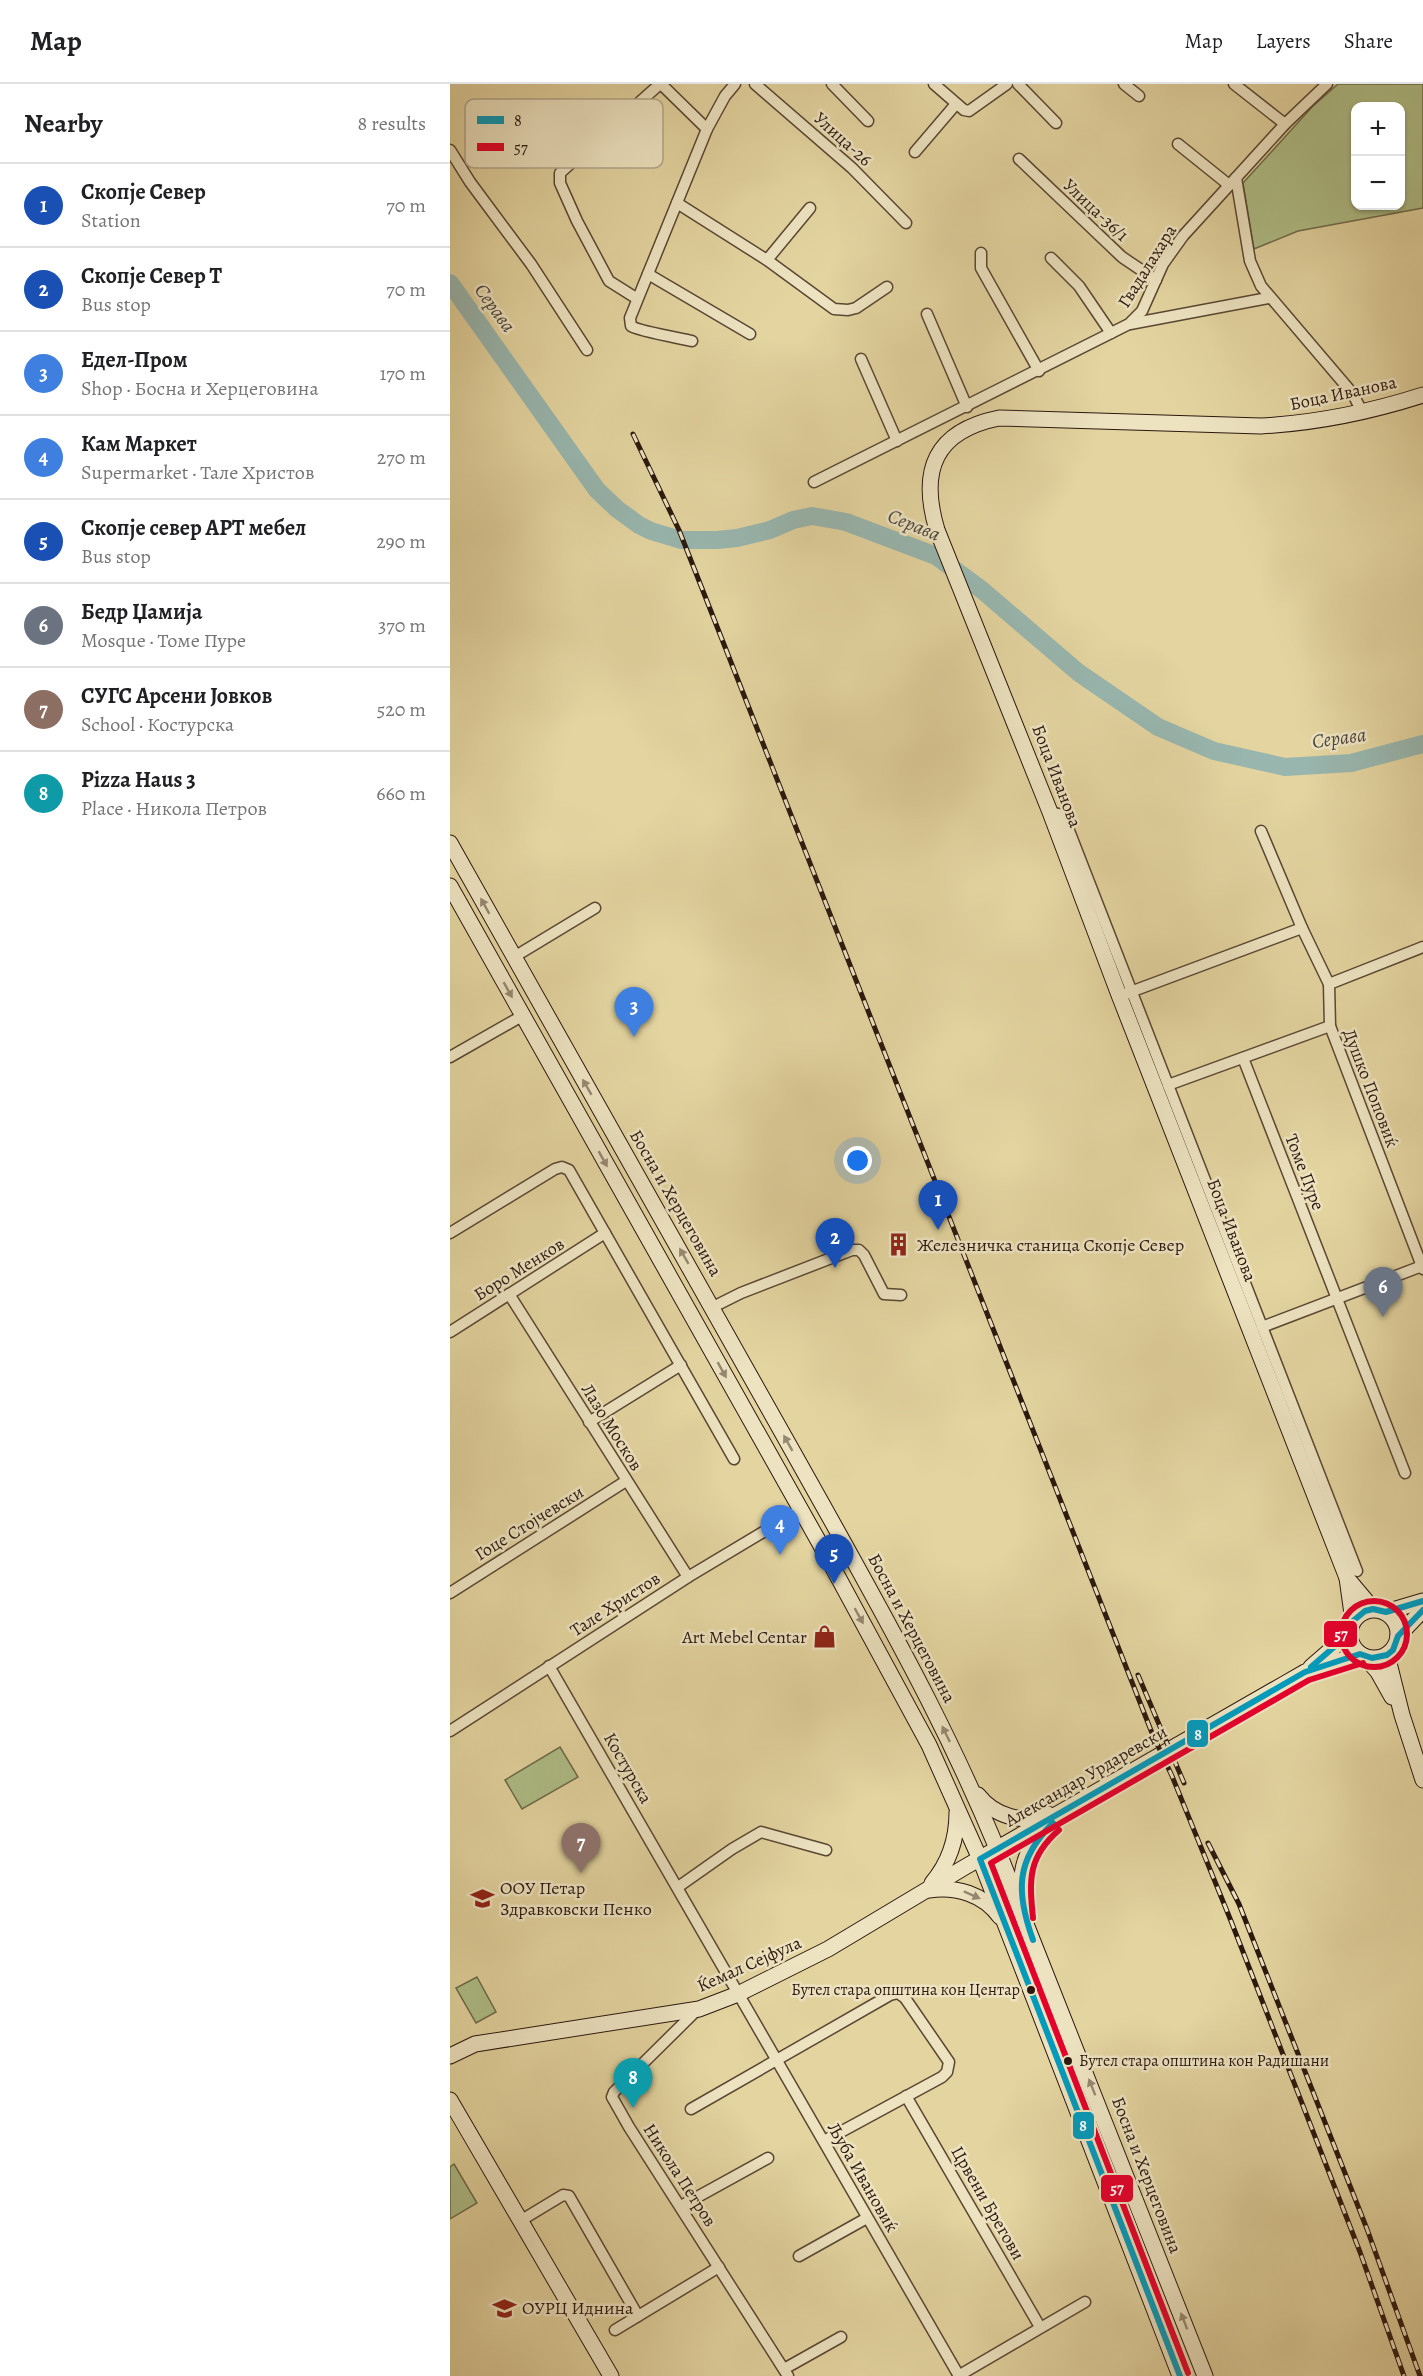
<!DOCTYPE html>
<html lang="en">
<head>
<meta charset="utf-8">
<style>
  :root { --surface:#fff; --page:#f2f2f2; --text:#202124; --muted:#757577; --line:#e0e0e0; --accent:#8f2418 }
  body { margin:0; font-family:Alegreya,serif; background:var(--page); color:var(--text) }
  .controls { position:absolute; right:18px; top:18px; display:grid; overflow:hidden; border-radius:12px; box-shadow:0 2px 4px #0004 }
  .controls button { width:54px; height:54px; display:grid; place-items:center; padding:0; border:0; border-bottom:2px solid var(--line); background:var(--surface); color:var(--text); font:30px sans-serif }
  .you { position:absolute; left:408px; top:1077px; width:21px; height:21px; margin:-15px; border:4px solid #fff; border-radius:50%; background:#1a73e8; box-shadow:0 0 0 9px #1a73e833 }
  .badge { display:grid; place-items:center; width:39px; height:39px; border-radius:50%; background:var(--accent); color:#fff; font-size:20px; font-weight:700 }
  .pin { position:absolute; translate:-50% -50px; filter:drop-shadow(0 2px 3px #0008) }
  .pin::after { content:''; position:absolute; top:32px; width:21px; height:18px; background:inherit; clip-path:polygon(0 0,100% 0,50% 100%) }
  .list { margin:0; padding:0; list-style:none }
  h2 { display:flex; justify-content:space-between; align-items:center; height:78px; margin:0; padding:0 24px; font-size:26px }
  h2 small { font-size:20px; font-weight:400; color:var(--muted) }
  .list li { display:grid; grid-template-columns:39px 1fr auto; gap:18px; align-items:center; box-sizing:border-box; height:84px; padding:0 24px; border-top:2px solid var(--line) }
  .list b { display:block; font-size:22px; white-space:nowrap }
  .list p { margin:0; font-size:20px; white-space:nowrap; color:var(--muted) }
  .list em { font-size:20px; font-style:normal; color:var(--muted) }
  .map { position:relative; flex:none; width:973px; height:2292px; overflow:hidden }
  header { display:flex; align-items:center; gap:36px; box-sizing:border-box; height:84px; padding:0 30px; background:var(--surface); border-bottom:2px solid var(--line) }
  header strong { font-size:28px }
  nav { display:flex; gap:33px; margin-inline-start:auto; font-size:21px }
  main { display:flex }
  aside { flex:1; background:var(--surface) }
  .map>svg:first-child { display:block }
  .green { fill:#afbe87; stroke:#6e6b4b; stroke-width:1.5; fill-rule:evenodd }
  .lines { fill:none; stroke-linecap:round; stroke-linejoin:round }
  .river { stroke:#98b6ae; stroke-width:18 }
  .street-casing { stroke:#5a4733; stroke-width:13 }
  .secondary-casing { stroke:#2c180f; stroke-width:17 }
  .street { stroke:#ede3c1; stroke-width:10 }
  .secondary { stroke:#ede3c1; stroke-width:15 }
  .rail-casing { stroke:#2c180f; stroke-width:5 }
  .rail { stroke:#ede3c1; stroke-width:3; stroke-dasharray:9; stroke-linecap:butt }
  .bus-1-casing { stroke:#ede3c1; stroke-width:10 }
  .bus-2-casing { stroke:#ede3c1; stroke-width:10 }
  .bus-1 { stroke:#049abb; stroke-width:6 }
  .bus-2 { stroke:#e4002b; stroke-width:6 }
  .oneway { fill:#968871 }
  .bus-dot { fill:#2c180f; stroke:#ede3c1; stroke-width:2 }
  .labels { text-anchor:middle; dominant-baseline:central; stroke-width:5; stroke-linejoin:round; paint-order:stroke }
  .bus-label { font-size:16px; fill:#2c180f; stroke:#ede3c1; text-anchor:end }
  .street-label { font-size:18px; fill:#2c180f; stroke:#ede3c1 }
  .poi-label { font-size:18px; fill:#2c180f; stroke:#ede3c1; text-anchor:start }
  .water-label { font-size:20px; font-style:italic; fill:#4c473f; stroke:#ede3c1 }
  .key { fill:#ede3c1; stroke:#b3a68c; stroke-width:1.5 }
  .key-label { font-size:16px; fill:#2c180f }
  .line-badge { stroke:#ede3c1; stroke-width:2 }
  .badge-label { font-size:16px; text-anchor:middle; font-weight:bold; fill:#fff }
</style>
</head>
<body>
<header>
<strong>Map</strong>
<nav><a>Map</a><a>Layers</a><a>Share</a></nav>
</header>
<main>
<aside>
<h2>Nearby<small>8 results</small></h2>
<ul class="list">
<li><span class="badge" style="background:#1a4fb4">1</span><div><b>Скопје Север</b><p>Station</p></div><em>70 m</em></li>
<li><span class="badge" style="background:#1a4fb4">2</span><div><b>Скопје Север Т</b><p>Bus stop</p></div><em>70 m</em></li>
<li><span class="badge" style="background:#3f7fe0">3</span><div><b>Едел-Пром</b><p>Shop · Босна и Херцеговина</p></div><em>170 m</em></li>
<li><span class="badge" style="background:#3f7fe0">4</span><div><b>Кам Маркет</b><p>Supermarket · Тале Христов</p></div><em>270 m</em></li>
<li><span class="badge" style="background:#1a4fb4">5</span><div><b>Скопје север АРТ мебел</b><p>Bus stop</p></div><em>290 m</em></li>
<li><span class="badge" style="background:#6b7280">6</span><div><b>Бедр Џамија</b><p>Mosque · Томе Пуре</p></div><em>370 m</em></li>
<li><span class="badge" style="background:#8d6e63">7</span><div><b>СУГС Арсени Јовков</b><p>School · Костурска</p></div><em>520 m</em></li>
<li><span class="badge" style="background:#0f9aa8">8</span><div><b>Pizza Haus 3</b><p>Place · Никола Петров</p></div><em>660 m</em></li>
</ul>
</aside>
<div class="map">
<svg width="973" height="2292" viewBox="0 0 973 2292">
  <rect width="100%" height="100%" fill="#e3d4a0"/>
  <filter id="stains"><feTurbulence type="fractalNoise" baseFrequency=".00333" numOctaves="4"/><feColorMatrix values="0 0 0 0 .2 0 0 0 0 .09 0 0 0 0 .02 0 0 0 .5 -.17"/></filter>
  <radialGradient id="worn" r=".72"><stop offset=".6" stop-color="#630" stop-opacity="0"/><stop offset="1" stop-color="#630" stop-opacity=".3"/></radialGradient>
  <g class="green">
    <path d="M888 0H973V124L848 147 804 165 793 99 862 23ZM906 22H950V122H906Z"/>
    <polygon points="110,1663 128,1693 72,1725 55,1696"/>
    <polygon points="27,1893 46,1928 26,1939 6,1904"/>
    <polygon points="4,2080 27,2119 0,2135 0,2083"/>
  </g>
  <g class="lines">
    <polyline class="river" points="0,199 147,406 167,425 189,441 201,447 231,456 267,456 287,454 320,446 343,436 362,432 396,438 486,472 532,506 629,589 708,643 764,667 835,683 901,679 973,660"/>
    <defs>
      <g id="street">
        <polyline points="211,0 257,45"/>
        <polyline points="305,0 402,84 456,139"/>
        <polyline points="382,0 418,37"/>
        <polyline points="484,0 514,26 519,27 557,0"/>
        <polyline points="568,0 606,39"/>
        <polyline points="674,0 689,12"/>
        <polyline points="784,0 835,40"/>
        <polyline points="728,60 779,101"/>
        <polyline points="0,66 20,98 81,180 137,266"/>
        <polyline points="465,68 506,20"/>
        <polyline points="569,75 672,173 706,196"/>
        <polyline points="786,94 800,177 811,202 903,310 912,328"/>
        <polyline points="227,119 317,176 384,225 398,226 406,224 437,203"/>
        <polyline points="531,169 531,184 589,287"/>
        <polyline points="601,174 629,202 661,249"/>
        <polyline points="317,176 360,124"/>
        <polyline points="198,190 300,250"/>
        <polyline points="186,214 159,197 127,137 110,99 110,89 210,0"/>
        <polyline points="477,230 517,323"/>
        <polyline points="680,240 818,214"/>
        <path d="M242 257C229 254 188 247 181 242L180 234 257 45 275 12 285 0"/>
        <polyline points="411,275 447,357"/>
        <polyline points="364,398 679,240 692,227 713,180 733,152 835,40 877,0"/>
        <polyline points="600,728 613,731 907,1487"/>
        <polyline points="811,747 852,844 879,900 880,942 973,1185"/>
        <polyline points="64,873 145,824"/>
        <polyline points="879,900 973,863"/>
        <polyline points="675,910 852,844"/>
        <polyline points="0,973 72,932"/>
        <polyline points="793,974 955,1389"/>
        <polyline points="718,1001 880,942"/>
        <polyline points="0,1149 105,1085 112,1083 119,1086 284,1375"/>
        <polyline points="59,1210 238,1493"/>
        <polyline points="263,1223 291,1209 402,1166 409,1166 414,1171 434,1210 451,1211"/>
        <polyline points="812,1243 972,1182"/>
        <polyline points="0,1248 155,1149"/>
        <polyline points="139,1338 231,1281"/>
        <polyline points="0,1509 176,1397"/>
        <polyline points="99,1582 509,2292"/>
        <polyline points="0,1647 238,1493 350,1426"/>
        <polyline points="228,1803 282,1765 311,1748 376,1766"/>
        <polyline points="248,1925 164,2008 162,2013 179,2043 338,2292"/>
        <polyline points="456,2012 590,2243"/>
        <polyline points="241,2025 440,1911 448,1909 455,1914 499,1978 497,1988 492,1993 374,2057"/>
        <polyline points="231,2122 318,2074"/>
        <polyline points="70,2137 113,2111 119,2112 188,2232"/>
        <polyline points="349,2172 417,2134"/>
        <polyline points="165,2246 269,2183"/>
        <polyline points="334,2285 391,2253"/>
        <polyline points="508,2292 635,2218"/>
      </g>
      <g id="secondary">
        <path d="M0 759C115 962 230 1165 343 1368 428 1520 516 1671 574 1835L755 2292"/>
        <polyline points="0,802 369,1458 479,1661 530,1775 730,2292"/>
        <polyline points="897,1494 923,1525"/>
        <circle cx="924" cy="1550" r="24"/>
        <polyline points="936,1528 973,1517"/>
        <path d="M903 1537 897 1494 669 911 600 728 487 446C469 386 485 347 549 334L811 342C867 339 920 328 973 311"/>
        <polyline points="948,1552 973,1526"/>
        <polyline points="937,1571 952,1631 973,1696"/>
        <polyline points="914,1572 928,1588 942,1613"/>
        <polyline points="861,1583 899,1550"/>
        <path d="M528 1711C544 1732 574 1741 598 1730"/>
        <path d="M482 1799C499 1779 507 1754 507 1728"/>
        <path d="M479 1806C506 1802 534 1810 550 1833"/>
        <path d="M572 1814C569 1783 577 1760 602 1741"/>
        <polyline points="0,1972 25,1960 249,1925 288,1910 378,1865 515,1783 834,1600 855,1588 910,1570"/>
        <polyline points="0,2016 161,2292"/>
      </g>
    </defs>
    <use href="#street" class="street-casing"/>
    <use href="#secondary" class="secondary-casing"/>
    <use href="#street" class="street"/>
    <use href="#secondary" class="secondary"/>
    <defs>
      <g id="rail">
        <polyline points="183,350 229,446 702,1649 722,1692 781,1837 910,2168 954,2292"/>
        <polyline points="688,1591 734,1699"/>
        <polyline points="758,1759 789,1820 917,2145 970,2292"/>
      </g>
    </defs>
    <use href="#rail" class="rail-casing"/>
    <use href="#rail" class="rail"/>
    <defs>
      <g id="bus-1">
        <polyline points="861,1583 899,1550 903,1537 915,1527 923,1525 936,1528 973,1517"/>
        <path d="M583 1856C566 1809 565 1776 603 1739"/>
        <polyline points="730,2292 530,1775 855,1588 910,1570 922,1574 937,1571 943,1566 948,1552 973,1526"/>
      </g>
      <g id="bus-2">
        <circle cx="924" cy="1550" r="33"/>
        <path d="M583 1834C579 1795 578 1773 609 1746"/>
        <polyline points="738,2289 541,1779 859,1596 913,1579"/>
      </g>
    </defs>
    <use href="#bus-1" class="bus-1-casing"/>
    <use href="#bus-2" class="bus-2-casing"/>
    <use href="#bus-1" class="bus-1"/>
    <use href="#bus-2" class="bus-2"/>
  </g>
  <defs><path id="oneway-solid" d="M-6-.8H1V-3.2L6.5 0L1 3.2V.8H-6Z" transform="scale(1.5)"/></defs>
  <g class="oneway">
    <use href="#oneway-solid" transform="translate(35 822) rotate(-119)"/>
    <use href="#oneway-solid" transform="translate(58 906) rotate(61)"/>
    <use href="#oneway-solid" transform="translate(137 1003) rotate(-120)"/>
    <use href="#oneway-solid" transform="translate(153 1075) rotate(61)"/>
    <use href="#oneway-solid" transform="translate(234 1172) rotate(-120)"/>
    <use href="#oneway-solid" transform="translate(272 1286) rotate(61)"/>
    <use href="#oneway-solid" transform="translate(338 1359) rotate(-119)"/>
    <use href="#oneway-solid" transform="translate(409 1532) rotate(61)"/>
    <use href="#oneway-solid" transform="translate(496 1650) rotate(-116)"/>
    <use href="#oneway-solid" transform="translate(522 1811) rotate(24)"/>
    <use href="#oneway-solid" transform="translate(642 2003) rotate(-112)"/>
    <use href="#oneway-solid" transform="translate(734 2237) rotate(-111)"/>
  </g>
  <defs>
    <symbol id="building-bare" viewBox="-9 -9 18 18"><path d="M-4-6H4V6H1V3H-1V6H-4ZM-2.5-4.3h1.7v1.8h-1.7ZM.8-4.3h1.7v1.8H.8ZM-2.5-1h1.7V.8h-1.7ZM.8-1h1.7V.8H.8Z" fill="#8f2418" stroke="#ede3c1" stroke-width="2.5" paint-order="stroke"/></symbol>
    <symbol id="shop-bare" viewBox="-9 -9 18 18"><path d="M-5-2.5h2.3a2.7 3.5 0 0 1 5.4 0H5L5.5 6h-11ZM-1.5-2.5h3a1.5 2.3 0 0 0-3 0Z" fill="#8f2418" stroke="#ede3c1" stroke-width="2.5" paint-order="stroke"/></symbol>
    <symbol id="school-bare" viewBox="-9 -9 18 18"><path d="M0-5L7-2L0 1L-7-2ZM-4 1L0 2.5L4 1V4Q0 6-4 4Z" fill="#8f2418" stroke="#ede3c1" stroke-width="2.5" paint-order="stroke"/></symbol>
  </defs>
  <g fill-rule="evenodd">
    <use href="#building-bare" x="432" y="1144" width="33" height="33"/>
    <use href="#shop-bare" x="358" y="1536" width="33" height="33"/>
    <use href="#school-bare" x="16" y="1798" width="33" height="33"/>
    <use href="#school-bare" x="38" y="2208" width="33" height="33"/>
  </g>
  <g class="bus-dot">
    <circle cx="581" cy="1906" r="5"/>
    <circle cx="618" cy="1977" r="5"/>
  </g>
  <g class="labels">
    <g class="bus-label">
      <text x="570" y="1906">Бутел стара општина кон Центар</text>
      <text x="629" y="1977" text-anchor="start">Бутел стара општина кон Радишани</text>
    </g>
    <g class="street-label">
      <text transform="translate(393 55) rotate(42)">Улица-26</text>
      <text transform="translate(646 126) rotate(43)">Улица-36/1</text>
      <text transform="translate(697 182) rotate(-58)">Гвадалахара</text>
      <text transform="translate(893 309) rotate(-12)">Боца Иванова</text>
      <text transform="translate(607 692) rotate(69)">Боца Иванова</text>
      <text transform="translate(921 1004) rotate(69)">Душко Поповиќ</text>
      <text transform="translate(855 1088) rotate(69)">Томе Пуре</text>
      <text transform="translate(226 1119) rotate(60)">Босна и Херцеговина</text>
      <text transform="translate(782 1146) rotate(69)">Боца Иванова</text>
      <text transform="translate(69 1185) rotate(-32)">Боро Менков</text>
      <text transform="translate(162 1343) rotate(58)">Лазо Москов</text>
      <text transform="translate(79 1439) rotate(-32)">Гоце Стојчевски</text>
      <text transform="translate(165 1520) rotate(-33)">Тале Христов</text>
      <text transform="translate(462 1544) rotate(62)">Босна и Херцеговина</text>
      <text transform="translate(178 1684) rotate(60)">Костурска</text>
      <text transform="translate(636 1692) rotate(-30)">Александар Урдаревски</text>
      <text transform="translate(299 1880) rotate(-24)">Ќемал Сејфула</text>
      <text transform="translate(230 2091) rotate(57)">Никола Петров</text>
      <text transform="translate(697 2091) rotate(69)">Босна и Херцеговина</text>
      <text transform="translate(413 2093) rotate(60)">Љуба Ивановиќ</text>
      <text transform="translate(538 2119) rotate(60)">Црвени Брегови</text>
    </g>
    <g class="poi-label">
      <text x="467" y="1161">Железничка станица Скопје Север</text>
      <text x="357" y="1553" text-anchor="end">Art Mebel Centar</text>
      <text x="50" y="1804">ООУ Петар<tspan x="50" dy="21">Здравковски Пенко</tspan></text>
      <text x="72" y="2224">ОУРЦ Иднина</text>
    </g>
    <g class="water-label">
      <text transform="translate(45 224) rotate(54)">Серава</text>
      <text transform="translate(464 441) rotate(22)">Серава</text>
      <text transform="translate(889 654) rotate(-8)">Серава</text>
    </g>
  </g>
  <rect x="15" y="15" width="198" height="69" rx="9" class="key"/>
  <rect x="27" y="32" width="27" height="8" fill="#049abb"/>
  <rect x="27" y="59" width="27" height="8" fill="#e4002b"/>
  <g class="key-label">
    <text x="64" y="42">8</text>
    <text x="64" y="69">57</text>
  </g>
  <g class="line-badge">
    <rect x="873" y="1536" width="35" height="28" rx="6" fill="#e4002b"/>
    <rect x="736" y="1635" width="23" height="29" rx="6" fill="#049abb"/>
    <rect x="622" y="2027" width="23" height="29" rx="6" fill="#049abb"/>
    <rect x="650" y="2090" width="34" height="29" rx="6" fill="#e4002b"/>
  </g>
  <g class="badge-label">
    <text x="891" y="1556">57</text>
    <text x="748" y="1656">8</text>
    <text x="633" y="2047">8</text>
    <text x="667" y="2110">57</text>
  </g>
  <rect width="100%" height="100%" filter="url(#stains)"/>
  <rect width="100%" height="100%" fill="url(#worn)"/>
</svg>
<div class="controls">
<button>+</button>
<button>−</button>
</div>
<div class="you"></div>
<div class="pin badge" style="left:488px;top:1146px;background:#1a4fb4">1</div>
<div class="pin badge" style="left:385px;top:1184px;background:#1a4fb4">2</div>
<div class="pin badge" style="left:184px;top:953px;background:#3f7fe0">3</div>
<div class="pin badge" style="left:330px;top:1471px;background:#3f7fe0">4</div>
<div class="pin badge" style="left:384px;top:1500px;background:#1a4fb4">5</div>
<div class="pin badge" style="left:933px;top:1233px;background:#6b7280">6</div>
<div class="pin badge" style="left:131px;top:1789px;background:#8d6e63">7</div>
<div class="pin badge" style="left:183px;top:2024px;background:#0f9aa8">8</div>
</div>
</main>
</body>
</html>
